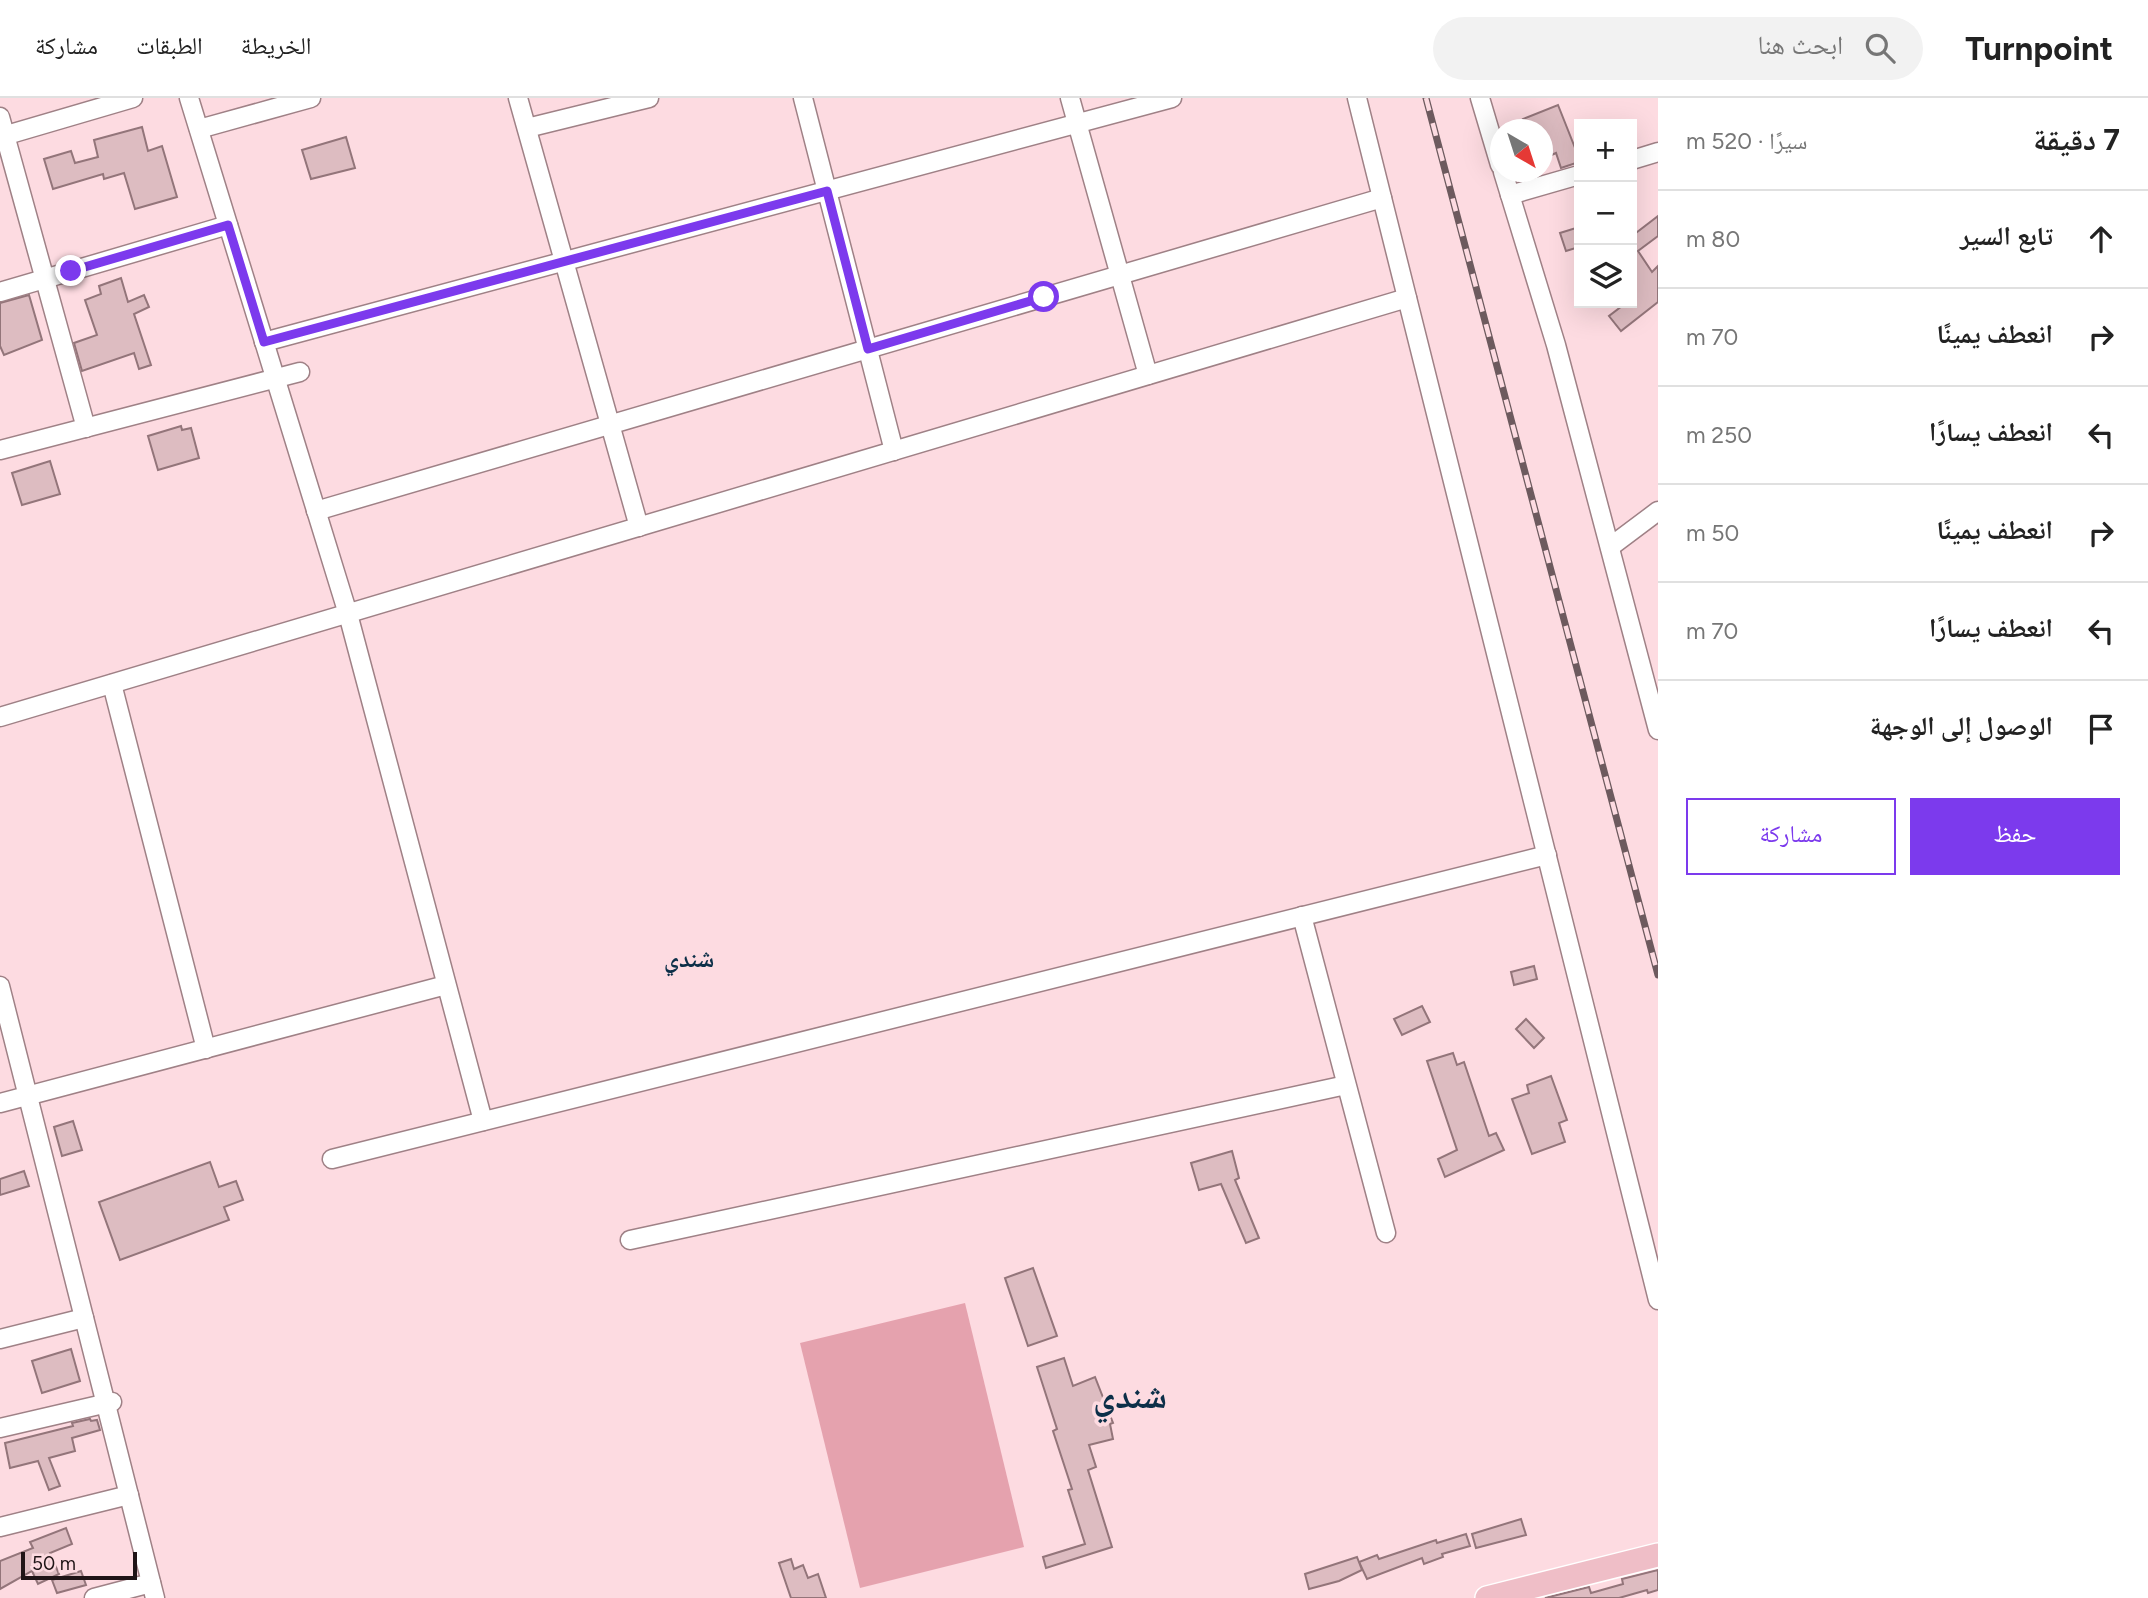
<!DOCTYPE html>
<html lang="ar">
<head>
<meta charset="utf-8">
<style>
  :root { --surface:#fff; --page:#f2f2f2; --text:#222; --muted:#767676; --line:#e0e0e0; --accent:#7c3aed }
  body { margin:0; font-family:Figtree,"Noto Naskh Arabic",sans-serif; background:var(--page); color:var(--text); direction:rtl }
  .controls { position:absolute; right:21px; top:21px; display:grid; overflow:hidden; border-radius:0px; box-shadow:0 7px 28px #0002 }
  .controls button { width:63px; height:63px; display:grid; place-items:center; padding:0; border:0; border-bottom:2px solid var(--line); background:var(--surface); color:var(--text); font:35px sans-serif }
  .compass { position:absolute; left:1490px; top:21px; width:63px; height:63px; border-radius:50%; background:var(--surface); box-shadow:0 7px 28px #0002; rotate:141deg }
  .scale { position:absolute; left:21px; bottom:18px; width:116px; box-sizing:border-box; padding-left:7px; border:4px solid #1f1416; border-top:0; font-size:19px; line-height:24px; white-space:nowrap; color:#1f1416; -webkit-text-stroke:5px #fddbe1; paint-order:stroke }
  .stop { position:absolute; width:21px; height:21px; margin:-16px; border:5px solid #7c3aed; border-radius:50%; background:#fff }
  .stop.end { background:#7c3aed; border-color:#fff; box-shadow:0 2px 7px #0008 }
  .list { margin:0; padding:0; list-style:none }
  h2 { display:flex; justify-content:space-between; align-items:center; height:91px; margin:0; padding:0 28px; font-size:30px }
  h2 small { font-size:23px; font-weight:400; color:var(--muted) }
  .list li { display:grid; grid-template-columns:46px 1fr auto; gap:21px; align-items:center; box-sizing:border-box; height:98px; padding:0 28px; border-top:2px solid var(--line) }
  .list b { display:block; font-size:26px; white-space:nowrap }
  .list em { font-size:23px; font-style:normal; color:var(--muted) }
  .actions { display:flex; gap:14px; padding:21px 28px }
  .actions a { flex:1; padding:16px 0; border:2px solid var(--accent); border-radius:0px; text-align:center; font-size:24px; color:var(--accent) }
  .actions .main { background:var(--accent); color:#fff }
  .icon { flex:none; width:38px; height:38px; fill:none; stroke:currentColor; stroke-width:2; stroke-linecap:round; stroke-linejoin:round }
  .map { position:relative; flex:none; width:1658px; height:1500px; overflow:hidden; direction:ltr }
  header { display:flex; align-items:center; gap:42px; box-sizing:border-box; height:98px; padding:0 35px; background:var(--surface); border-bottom:2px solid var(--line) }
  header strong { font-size:33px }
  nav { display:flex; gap:38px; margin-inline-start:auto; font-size:24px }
  .search { width:490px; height:63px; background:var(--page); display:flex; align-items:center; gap:18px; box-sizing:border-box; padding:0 24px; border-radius:38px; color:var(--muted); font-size:26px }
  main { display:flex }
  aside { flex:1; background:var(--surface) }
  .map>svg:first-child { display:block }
  .green { fill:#e5a2ae }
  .building { fill:#ddbcc1; stroke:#93757a; stroke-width:2 }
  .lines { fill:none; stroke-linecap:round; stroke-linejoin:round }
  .minor-casing { stroke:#9f8186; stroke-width:21 }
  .major-casing { stroke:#fff; stroke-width:26 }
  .minor { stroke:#fff; stroke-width:18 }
  .major { stroke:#efbec7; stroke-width:23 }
  .rail-casing { stroke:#6d5a5e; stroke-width:7 }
  .rail { stroke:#fddbe1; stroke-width:4.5; stroke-dasharray:13; stroke-linecap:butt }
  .route { stroke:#7c3aed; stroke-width:9 }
  .labels { text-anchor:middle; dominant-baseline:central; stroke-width:7; stroke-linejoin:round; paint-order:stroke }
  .quarter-label { font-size:24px; font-weight:bold; fill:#0c2f48; stroke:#fddbe1 }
  .town-label { font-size:35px; font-weight:bold; fill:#0c2f48; stroke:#fddbe1 }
</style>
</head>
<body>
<header>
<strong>Turnpoint</strong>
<div class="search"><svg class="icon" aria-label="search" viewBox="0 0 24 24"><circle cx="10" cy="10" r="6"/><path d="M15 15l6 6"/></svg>ابحث هنا</div>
<nav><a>الخريطة</a><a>الطبقات</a><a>مشاركة</a></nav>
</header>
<main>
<aside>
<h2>7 دقيقة<small>سيرًا · 520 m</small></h2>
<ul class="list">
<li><svg class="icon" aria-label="ahead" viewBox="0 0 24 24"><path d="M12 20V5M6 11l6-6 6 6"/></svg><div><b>تابع السير</b></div><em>80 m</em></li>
<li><svg class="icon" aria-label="right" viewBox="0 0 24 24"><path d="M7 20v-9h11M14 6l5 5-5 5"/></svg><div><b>انعطف يمينًا</b></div><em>70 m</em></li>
<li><svg class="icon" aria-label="left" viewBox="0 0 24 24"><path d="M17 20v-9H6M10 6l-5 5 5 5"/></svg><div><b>انعطف يسارًا</b></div><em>250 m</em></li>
<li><svg class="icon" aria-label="right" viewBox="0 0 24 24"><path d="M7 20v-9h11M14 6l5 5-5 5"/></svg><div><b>انعطف يمينًا</b></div><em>50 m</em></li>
<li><svg class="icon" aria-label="left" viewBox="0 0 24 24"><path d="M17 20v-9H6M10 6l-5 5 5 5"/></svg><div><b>انعطف يسارًا</b></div><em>70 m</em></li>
<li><svg class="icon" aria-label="arrive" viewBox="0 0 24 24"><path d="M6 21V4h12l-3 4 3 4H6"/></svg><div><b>الوصول إلى الوجهة</b></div></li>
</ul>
<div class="actions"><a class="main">حفظ</a><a>مشاركة</a></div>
</aside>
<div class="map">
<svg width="1658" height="1500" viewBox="0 0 1658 1500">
  <rect width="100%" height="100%" fill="#fddbe1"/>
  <polygon class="green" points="965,1205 1024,1449 860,1490 800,1245"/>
  <g class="building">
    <polygon points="1558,7 1579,60 1579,64 1561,70 1556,55 1543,61 1543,32 1527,32 1523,21"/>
    <polygon points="142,29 148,53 162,48 177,99 135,111 124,75 104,81 103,76 53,91 44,61 71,53 75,65 98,59 94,42"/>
    <polygon points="346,39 355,70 311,81 302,52"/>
    <polygon points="1658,118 1658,138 1638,153 1652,174 1658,168 1658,204 1621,233 1609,218 1626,205 1632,205 1632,138"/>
    <polygon points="1579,129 1579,149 1566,153 1560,135"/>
    <polygon points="121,180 128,204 144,197 149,209 134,216 151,267 139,271 134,255 82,273 74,245 97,237 85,202 101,196 99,188"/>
    <polygon points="29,197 42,242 4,257 0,248 0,205"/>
    <polygon points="181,328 182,332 191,330 199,360 158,372 148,338"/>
    <polygon points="50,363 60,396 22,407 12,375"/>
    <polygon points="1534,868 1537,881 1514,887 1511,874"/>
    <polygon points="1422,908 1430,924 1402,937 1394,921"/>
    <polygon points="1526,921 1544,940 1534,950 1516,931"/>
    <polygon points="1453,955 1457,967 1464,964 1489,1038 1496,1035 1504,1052 1445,1079 1438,1061 1457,1052 1427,963"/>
    <polygon points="1551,978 1567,1022 1559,1025 1565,1044 1532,1056 1512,1001 1529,995 1527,987"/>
    <polygon points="73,1023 82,1052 62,1058 54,1029"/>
    <polygon points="1232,1053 1239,1080 1235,1082 1259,1140 1246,1145 1221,1086 1199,1092 1191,1065"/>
    <polygon points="210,1064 219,1089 236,1083 243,1102 224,1109 229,1122 120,1162 99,1104"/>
    <polygon points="24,1073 29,1088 0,1097 0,1081"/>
    <polygon points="1033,1170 1057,1238 1028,1248 1005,1180"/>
    <polygon points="71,1251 80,1283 42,1295 32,1263"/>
    <polygon points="1064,1260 1073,1288 1095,1279 1113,1325 1110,1326 1113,1341 1089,1347 1096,1369 1088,1372 1112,1449 1046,1470 1043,1459 1085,1446 1068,1392 1072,1391 1053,1333 1057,1331 1037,1269"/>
    <polygon points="90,1321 91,1323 97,1322 100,1332 72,1340 75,1353 49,1360 60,1388 49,1392 38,1363 10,1370 5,1345 73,1328 72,1325"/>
    <polygon points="1521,1421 1526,1437 1476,1450 1472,1436"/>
    <polygon points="66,1430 72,1446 50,1455 59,1476 38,1486 32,1473 0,1491 0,1463 33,1450 30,1444"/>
    <polygon points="1466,1436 1470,1448 1442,1456 1443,1459 1424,1466 1422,1460 1367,1481 1359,1464 1377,1457 1379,1461 1436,1442 1437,1445"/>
    <polygon points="1357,1459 1362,1472 1339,1483 1309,1491 1305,1476"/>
    <polygon points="791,1461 794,1471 803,1467 808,1480 818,1476 826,1500 791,1500 779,1465"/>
    <polygon points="1658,1472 1658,1492 1648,1495 1647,1492 1619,1500 1545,1500 1589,1489 1591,1495 1623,1486 1622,1481"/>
    <polygon points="81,1473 86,1487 57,1495 52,1482"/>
  </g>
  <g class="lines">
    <defs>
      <g id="minor">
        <polyline points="189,0 348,516 483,1023"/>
        <polyline points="518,0 639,429"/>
        <polyline points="803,0 894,353"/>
        <polyline points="1070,0 1148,277"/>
        <polyline points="1357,0 1658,1202"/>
        <polyline points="1480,0 1500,67"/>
        <polyline points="0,19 86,330"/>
        <polyline points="527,30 649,0"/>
        <polyline points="199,31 311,0"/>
        <polyline points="0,39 133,0"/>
        <polyline points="1632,62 1658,54"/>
        <polyline points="1503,74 1556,247 1658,632"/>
        <polyline points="1510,97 1579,77"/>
        <polyline points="0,194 228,127"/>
        <polyline points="264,244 1172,0"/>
        <polyline points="0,352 300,274"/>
        <polyline points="316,413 1382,100"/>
        <polyline points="1610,449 1658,413"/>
        <polyline points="112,586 206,951"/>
        <polyline points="0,619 1407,200"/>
        <polyline points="1302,818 1386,1135"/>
        <polyline points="0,888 155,1500"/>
        <polyline points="0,1005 446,887"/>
        <polyline points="332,1061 1547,757"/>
        <polyline points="630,1142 1346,987"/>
        <polyline points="0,1241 84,1220"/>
        <polyline points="0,1330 112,1304"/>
        <polyline points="0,1429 129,1397"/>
        <polyline points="94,1500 151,1485"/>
      </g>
      <polyline id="major" points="1487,1500 1658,1457"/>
    </defs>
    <use href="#minor" class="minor-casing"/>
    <use href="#major" class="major-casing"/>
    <use href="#minor" class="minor"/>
    <use href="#major" class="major"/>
    <defs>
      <polyline id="rail" points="1426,0 1658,877"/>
    </defs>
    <use href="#rail" class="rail-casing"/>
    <use href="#rail" class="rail"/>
  </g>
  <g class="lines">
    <polyline class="route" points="71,173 228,127 264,244 827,93 868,251 1044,199"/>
  </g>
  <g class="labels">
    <g class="quarter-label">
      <text x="689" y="860">شندي</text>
    </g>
    <g class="town-label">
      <text x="1130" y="1298">شندي</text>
    </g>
  </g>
</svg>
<div class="controls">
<button>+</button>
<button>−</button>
<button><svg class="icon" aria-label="layers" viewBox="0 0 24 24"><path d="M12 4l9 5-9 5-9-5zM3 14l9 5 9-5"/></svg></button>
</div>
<svg class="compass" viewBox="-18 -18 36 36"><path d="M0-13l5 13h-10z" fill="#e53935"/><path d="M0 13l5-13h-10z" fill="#767676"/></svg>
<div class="scale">50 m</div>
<div class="stop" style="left:1044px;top:199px"></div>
<div class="stop end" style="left:71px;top:173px"></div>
</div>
</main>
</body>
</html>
